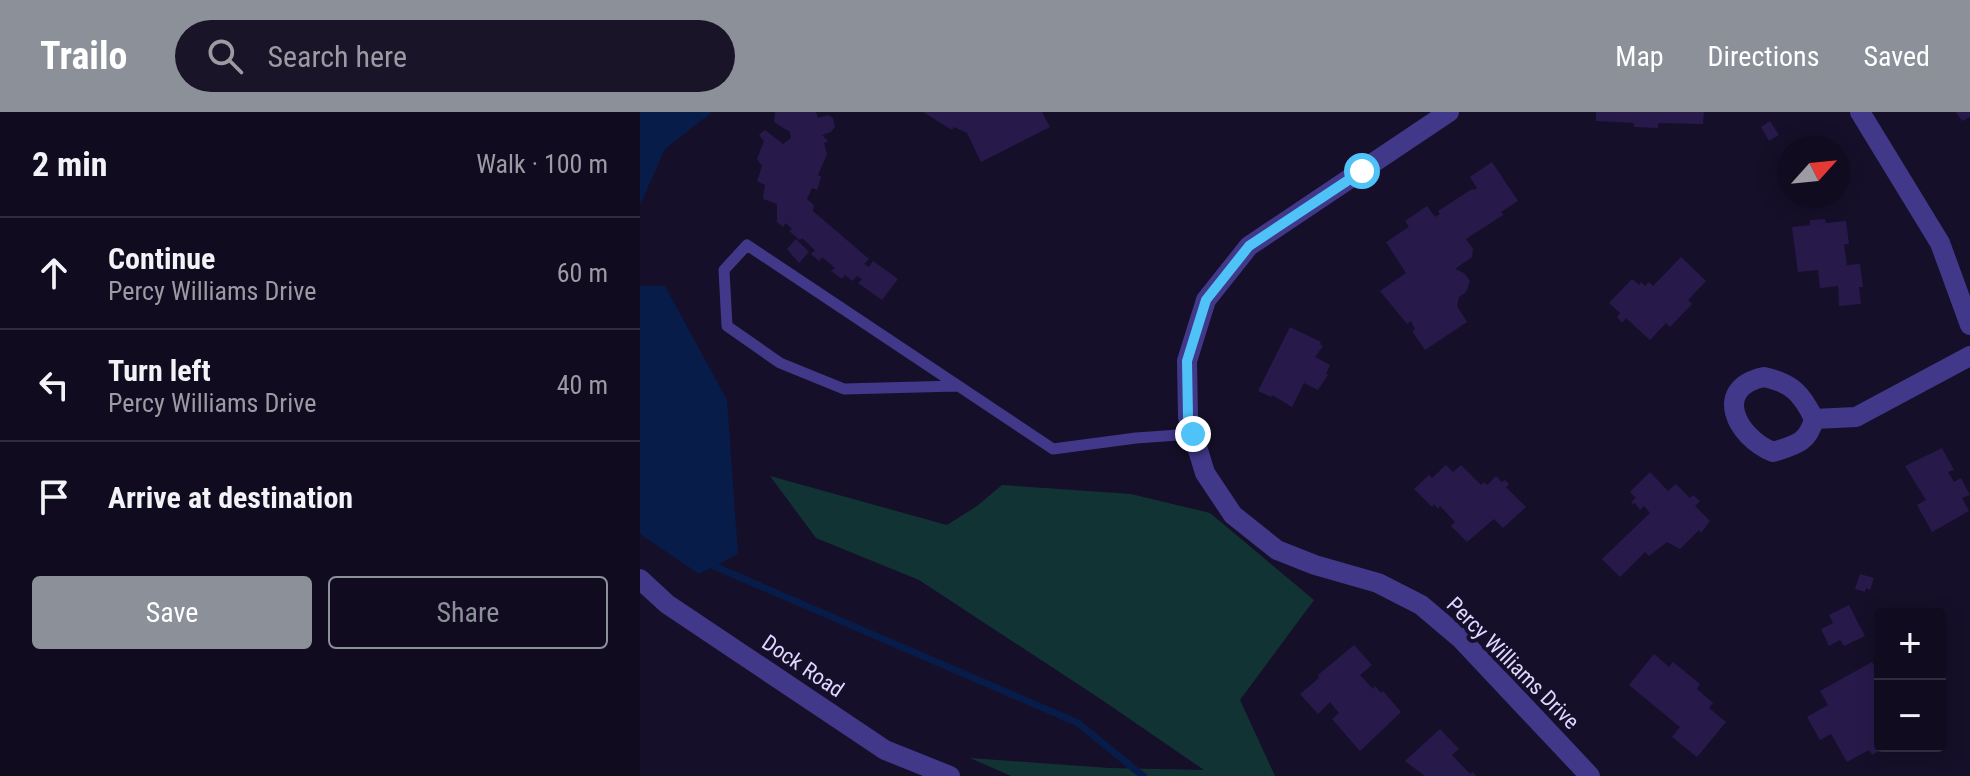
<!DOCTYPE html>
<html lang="en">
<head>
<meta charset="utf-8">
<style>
  :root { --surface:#100b1f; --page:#191428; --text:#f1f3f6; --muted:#9c9ba4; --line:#302b3d; --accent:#8c9099 }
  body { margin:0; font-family:"Roboto Condensed",sans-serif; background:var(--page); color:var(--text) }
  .controls { position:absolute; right:24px; bottom:24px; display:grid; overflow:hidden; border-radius:8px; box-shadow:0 4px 20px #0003 }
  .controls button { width:72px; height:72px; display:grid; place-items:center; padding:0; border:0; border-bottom:2px solid var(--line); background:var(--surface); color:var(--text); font:40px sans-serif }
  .compass { position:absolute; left:1138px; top:24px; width:72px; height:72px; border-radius:50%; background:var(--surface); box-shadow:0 4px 20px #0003; rotate:63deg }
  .stop { position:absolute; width:24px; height:24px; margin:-18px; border:6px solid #4fc3f7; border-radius:50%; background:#fff }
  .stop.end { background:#4fc3f7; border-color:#fff; box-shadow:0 2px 8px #0008 }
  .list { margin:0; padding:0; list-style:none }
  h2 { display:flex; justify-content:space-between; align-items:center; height:104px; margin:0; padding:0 32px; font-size:34px }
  h2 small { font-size:26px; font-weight:400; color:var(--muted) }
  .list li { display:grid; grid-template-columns:52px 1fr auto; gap:24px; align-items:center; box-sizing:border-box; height:112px; padding:0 32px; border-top:2px solid var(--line) }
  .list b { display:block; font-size:30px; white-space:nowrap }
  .list p { margin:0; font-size:26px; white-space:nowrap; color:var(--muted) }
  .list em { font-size:26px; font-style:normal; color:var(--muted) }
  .actions { display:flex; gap:16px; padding:24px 32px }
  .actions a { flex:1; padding:18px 0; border:2px solid var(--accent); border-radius:8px; text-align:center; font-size:28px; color:var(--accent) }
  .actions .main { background:var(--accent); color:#fff }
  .icon { flex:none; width:44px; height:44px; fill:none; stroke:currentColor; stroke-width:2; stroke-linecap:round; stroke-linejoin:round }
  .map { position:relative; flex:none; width:1330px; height:664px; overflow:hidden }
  header { display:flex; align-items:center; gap:48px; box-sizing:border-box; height:112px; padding:0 40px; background:var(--accent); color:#fff }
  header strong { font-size:38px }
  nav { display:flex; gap:44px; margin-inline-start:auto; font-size:28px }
  .search { width:560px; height:72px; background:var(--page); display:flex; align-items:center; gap:20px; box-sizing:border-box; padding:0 28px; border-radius:44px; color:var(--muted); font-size:30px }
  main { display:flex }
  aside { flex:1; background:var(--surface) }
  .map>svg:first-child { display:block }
  .green { fill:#123333 }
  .water { fill:#081c49 }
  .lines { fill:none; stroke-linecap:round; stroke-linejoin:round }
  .stream { stroke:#081c49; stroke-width:7 }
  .building { fill:#271a4b }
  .lane { stroke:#41388a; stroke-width:11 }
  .street { stroke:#41388a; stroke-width:20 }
  .route { stroke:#4fc3f7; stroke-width:10 }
  .labels { text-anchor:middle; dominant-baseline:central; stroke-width:8; stroke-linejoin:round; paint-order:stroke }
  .street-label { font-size:22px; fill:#ded7ff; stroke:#150f29 }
</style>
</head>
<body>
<header>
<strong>Trailo</strong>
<div class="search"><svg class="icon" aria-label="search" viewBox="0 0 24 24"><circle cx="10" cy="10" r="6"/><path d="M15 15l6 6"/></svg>Search here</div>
<nav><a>Map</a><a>Directions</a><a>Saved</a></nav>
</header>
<main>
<aside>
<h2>2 min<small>Walk · 100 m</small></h2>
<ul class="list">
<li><svg class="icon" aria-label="ahead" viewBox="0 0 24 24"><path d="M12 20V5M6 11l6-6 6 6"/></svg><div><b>Continue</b><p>Percy Williams Drive</p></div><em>60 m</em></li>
<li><svg class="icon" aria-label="left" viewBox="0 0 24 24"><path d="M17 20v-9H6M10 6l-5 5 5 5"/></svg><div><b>Turn left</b><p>Percy Williams Drive</p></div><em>40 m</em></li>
<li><svg class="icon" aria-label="arrive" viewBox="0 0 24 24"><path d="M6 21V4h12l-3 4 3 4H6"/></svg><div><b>Arrive at destination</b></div></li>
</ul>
<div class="actions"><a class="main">Save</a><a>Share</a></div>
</aside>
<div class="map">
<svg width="1330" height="664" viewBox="0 0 1330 664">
  <rect width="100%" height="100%" fill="#150f29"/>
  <polygon class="green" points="130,364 307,413 337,394 362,373 491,382 570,401 674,488 600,588 635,664 371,664 330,646 469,656 564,658 462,588 279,468 176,426"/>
  <g class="water">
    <polygon points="0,0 72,0 25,37 0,93"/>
    <polygon points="0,174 25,174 87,288 98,442 59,462 0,422"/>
  </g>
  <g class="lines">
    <polyline class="stream" points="67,448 74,454 438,611 503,664"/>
  </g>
  <g class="building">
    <polygon points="135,0 176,0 178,6 188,3 193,6 195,15 191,20 182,23 188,29 184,31 187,42 178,63 181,65 177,78 172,76 167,87 174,93 173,99 229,147 224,152 229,155 233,149 258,167 242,188 218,171 222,167 217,164 212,169 205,163 202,167 191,159 195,156 182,145 179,149 171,142 175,138 162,126 160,128 149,119 152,117 146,111 143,115 137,110 137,92 123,87 125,73 117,69 122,54 117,47 124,29 119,23 125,18 143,32 151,26 150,20 134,10"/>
    <polygon points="283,0 402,0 410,15 341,50 327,21 314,15 312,18"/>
    <polygon points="956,0 1064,0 1063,12 1018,11 1018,16 994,15 994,11 956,9"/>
    <polygon points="1316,0 1330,0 1330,5 1322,9"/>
    <polygon points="1130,9 1139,23 1129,29 1121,15"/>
    <polygon points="852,50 878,89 861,100 863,103 826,127 833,137 832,145 815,157 824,161 830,169 826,180 819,185 817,194 827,210 785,238 772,219 775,217 771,209 767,212 740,179 766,161 746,130 769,115 765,109 787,94 795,105 800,102 798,99 832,77 834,78 837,76 830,65"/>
    <polygon points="1185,107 1186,111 1206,109 1209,132 1204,132 1207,153 1220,152 1223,175 1219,175 1221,192 1199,194 1198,174 1180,176 1178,158 1158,160 1152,115 1170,113 1170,108"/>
    <polygon points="156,127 169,140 159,151 147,137"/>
    <polygon points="1041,145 1066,169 1048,188 1052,192 1030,215 1026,211 1010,228 986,206 982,211 977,205 980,201 969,191 992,167 999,173 1001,170 1005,174 1009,170 1013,174"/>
    <polygon points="650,215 681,230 680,232 683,234 675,245 690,253 686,262 688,263 678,278 664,271 652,295 632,283 631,285 618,279"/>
    <polygon points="1302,336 1314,358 1308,360 1314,370 1321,366 1330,383 1322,386 1329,399 1292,420 1277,393 1286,388 1265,354"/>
    <polygon points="806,353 813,360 821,353 841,373 844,370 847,373 856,364 862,370 865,368 869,372 866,375 886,395 863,416 854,407 827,430 811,414 815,410 800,394 798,397 794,392 792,395 774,377 789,363 792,366"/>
    <polygon points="1010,360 1028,379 1036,372 1050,386 1053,383 1060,389 1055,394 1070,409 1061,421 1059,418 1040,437 1027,430 1009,444 1005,440 980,465 962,447 1010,401 1004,394 1000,398 995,391 993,392 991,390 996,386 990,380"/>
    <polygon points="1220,462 1234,466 1230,478 1226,476 1225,480 1215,477"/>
    <polygon points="1209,493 1225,524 1204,534 1200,528 1189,534 1181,517 1193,511 1189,503"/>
    <polygon points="714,533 732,553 720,563 733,577 735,574 741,581 743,579 761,600 720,639 692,607 699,601 690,590 678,602 660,582 679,566 678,563"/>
    <polygon points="1014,542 1029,555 1033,550 1060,572 1057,577 1073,591 1069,596 1086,610 1057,645 1032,625 1040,615 989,573"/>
    <polygon points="1232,550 1240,564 1240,634 1248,634 1232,643 1229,638 1207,650 1191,622 1180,628 1167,605 1188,593 1180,579"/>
    <polygon points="800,617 819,637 812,643 830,662 833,660 836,664 785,664 765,649"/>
  </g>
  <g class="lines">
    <polyline class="lane" points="317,274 204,277 140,251 87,214 84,158 107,133 413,337 496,326 553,322"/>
    <g class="street">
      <polyline points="809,0 609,134 566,188 547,249 548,305 565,361 593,403 637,438 675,453 738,471 781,493 820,526 950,664"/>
      <polyline points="1220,0 1300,131 1330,213"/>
      <path d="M1124 265C1152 271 1162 282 1174 307 1168 331 1155 333 1133 340 1096 325 1072 276 1124 265Z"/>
      <polyline points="1174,307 1216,305 1330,244"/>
      <polyline points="0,467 27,492 245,638 310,664"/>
    </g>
  </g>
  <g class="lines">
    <polyline class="route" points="553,322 548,305 547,249 566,188 609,134 722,59"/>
  </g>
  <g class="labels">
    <g class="street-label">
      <text transform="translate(873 551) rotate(45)">Percy Williams Drive</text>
      <text transform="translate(163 554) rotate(34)">Dock Road</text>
    </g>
  </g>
</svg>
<div class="controls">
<button>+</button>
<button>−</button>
</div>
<svg class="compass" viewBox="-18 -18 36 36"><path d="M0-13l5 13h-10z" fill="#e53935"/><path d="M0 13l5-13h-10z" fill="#9c9ba4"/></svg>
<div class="stop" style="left:722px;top:59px"></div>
<div class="stop end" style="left:553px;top:322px"></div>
</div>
</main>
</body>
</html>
